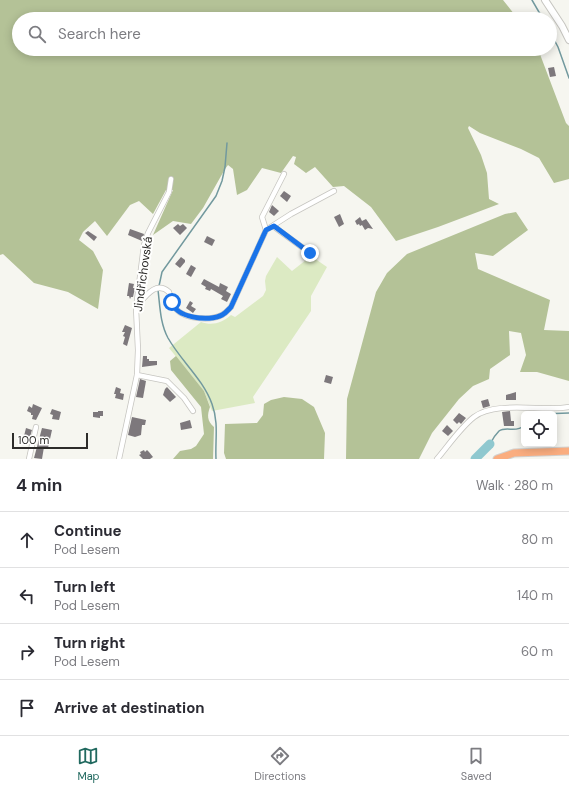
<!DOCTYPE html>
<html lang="en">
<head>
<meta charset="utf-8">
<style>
  :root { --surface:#fff; --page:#f7f7f7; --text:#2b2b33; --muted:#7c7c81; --line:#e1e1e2; --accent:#21695f }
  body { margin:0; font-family:"DM Sans",sans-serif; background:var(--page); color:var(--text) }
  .controls { position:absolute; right:12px; bottom:12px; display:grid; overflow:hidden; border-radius:6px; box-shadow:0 2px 10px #0003 }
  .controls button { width:36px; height:36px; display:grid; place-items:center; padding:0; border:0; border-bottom:1px solid var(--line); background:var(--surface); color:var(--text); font:20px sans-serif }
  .scale { position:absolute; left:12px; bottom:10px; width:76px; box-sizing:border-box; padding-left:4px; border:2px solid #2d2c2a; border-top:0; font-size:11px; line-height:14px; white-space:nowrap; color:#2d2c2a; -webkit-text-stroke:3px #fffffe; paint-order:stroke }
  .stop { position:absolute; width:12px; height:12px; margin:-9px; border:3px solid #1a73e8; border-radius:50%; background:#fff }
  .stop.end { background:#1a73e8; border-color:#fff; box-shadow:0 1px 4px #0008 }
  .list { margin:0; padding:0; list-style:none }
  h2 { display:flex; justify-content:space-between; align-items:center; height:52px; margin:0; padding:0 16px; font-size:17px }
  h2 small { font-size:13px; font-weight:400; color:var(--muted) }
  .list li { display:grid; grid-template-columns:26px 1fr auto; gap:12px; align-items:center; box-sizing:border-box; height:56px; padding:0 16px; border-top:1px solid var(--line) }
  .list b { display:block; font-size:15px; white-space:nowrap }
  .list p { margin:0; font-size:13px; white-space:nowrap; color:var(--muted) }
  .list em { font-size:13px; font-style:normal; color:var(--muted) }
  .icon { flex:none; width:22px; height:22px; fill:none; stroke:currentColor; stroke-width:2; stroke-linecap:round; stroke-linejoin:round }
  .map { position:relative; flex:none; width:569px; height:459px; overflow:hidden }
  .search { position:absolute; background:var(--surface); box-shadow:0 2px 10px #0003; left:12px; right:12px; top:12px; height:44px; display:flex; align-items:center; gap:10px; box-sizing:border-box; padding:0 14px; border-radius:22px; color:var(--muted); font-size:15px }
  .sheet { height:276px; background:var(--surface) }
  nav { display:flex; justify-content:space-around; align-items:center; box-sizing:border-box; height:56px; border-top:1px solid var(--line); background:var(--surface); font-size:11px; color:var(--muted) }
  nav a { display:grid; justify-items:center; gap:2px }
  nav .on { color:var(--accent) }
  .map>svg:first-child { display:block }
  .green { fill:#dceac3 }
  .forest { fill:#b4c297 }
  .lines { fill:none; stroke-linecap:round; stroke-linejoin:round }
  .stream { stroke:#72999e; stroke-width:1.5 }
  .river { stroke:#8fc8cf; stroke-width:9 }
  .building { fill:#7d787c }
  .street-casing { stroke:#c6c5c0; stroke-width:6 }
  .secondary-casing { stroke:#c6c5c0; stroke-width:8 }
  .primary-casing { stroke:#d1d1d0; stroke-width:9 }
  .street { stroke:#fff; stroke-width:4.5 }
  .secondary { stroke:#fff; stroke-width:6 }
  .primary { stroke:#faad7f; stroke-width:7 }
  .route { stroke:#1a73e8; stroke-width:5 }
  .labels { text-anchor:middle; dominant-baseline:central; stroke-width:4; stroke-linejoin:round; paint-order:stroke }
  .street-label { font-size:12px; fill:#2d2c2a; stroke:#fffffe }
</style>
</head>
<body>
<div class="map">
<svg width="569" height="459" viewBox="0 0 569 459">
  <rect width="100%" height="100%" fill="#f6f6f0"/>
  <path class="green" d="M311 256 327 267 311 296V311L253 397 255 403 212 411 204 391 169 348 201 322C212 326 222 323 231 315L235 317 263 296 266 290 265 281 266 276 277 257 292 271Z"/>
  <g class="forest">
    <polygon points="0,0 503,0 518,19 19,19 19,49 538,49 566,123 569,126 569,179 554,183 539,158 521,149 480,133 469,126 468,128 481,155 487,173 489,199 499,204 438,227 396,241 371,207 344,186 333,187 315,167 306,173 294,164 296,157 293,156 281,173 262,168 247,190 237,195 233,169 228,165 225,169 203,208 191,224 173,221 153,235 173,190 166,190 153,214 139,201 130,205 107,236 95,221 83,232 79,240 93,251 103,270 98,309 68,292 34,283 3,254 0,255"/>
    <polygon points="516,212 528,230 493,256 475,253 478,269 550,300 544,330 569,331 569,381 537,372 520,372 526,355 521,333 509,331 510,355 490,369 489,379 473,386 459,399 432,433 419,459 346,459 347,399 376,292 387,273 407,254 505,214"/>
    <path d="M176 356 204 391 210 407C207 415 207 421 214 427L213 459H173L180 451 191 449 196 446 204 434 201 407 171 370 170 361Z"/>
    <polygon points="284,397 302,399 314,407 325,433 324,459 226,459 224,453 225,424 257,423 263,415 264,404 271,400"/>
  </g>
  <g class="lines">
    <g class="stream">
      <polyline points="532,0 543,19"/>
      <polyline points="550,32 558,47 569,78"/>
      <polyline points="159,286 162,272 216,196 222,181 225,167 227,143"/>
      <path d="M158 290C160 306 160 323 168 338 181 361 203 379 212 404 219 423 215 440 216 459"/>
      <polyline points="541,414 569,413"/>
      <path d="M490 444C492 440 496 434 499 431 506 426 516 433 524 426"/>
    </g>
    <polyline class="river" points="475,459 490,444"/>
  </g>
  <g class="building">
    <polygon points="554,67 556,76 550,77 548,68"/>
    <polygon points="284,191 291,196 287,202 280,196"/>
    <polygon points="272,205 279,211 274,216 269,212"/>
    <polygon points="340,214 344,224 339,227 334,217"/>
    <polygon points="360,217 362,221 366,219 373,229 368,228 365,230 362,225 360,226 359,224 357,225 355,221"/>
    <polygon points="178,224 180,226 183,224 187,228 180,235 173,228"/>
    <polygon points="130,229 144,234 142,241 128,235"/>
    <polygon points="88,231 97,237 94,241 85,233"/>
    <polygon points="207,236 215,240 212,246 204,242"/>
    <polygon points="181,257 185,260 185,262 180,268 175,264"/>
    <polygon points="191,265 196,268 191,277 186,274"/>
    <polygon points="204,279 219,287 220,283 228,287 226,291 231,294 227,302 221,299 223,296 211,289 210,291 205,289 206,287 201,284"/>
    <polygon points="129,283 134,284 133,288 135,288 133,297 131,297 130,299 129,296 127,296"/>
    <polygon points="190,301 193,303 191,306 196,309 193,313 186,308"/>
    <polygon points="125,325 132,328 127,346 123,344 125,337 123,336 125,332 122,332"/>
    <polygon points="143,356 147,356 147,359 149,359 149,361 157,361 157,365 142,367"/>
    <polygon points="326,375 333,377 331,384 324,382"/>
    <polygon points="140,379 146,381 143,398 136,397"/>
    <polygon points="116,387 121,389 120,393 124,394 123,400 115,398 116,394 114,394"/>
    <polygon points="167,387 176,397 170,402 163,395 165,389"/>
    <polygon points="516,392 516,400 506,400 506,395"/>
    <polygon points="488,399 490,406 483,408 481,401"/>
    <polygon points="33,404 42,408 36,420 32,419 33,415 31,415 31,413 27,411 29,406 32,408"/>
    <polygon points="52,409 61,412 59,420 52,419 53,415 50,414"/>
    <polygon points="98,411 103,411 103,416 100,416 100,418 93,417 93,412 98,412"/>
    <polygon points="510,411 511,421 514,421 514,426 504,426 502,412"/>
    <polygon points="459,413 466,418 461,424 459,422 457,424 453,420"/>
    <polygon points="132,417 146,420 145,425 142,425 141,435 135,437 128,435"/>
    <polygon points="190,420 192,428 181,430 180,423"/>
    <polygon points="447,425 453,431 448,436 442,431"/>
    <polygon points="26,428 32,430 30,437 24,436"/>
    <polygon points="42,428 52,430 48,448 44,447 42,459 34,458"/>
    <polygon points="144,450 145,452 147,450 149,452 153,457 150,459 143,459 139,455 141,454 140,452"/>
  </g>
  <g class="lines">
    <defs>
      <g id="street">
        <polyline points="273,226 310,253"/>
        <polyline points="266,230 262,217 284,174"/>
        <path d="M137 306C145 297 156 280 169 292 171 297 171 305 176 309 185 319 210 321 222 315 226 313 228 310 231 307L266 230 291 214 334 191"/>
        <polyline points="137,375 167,381 184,398 193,411"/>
        <polyline points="29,459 36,427"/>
        <polyline points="119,459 137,375 138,350 136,308 144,245 148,233 169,192 171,179"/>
        <path d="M437 459C448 446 461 427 474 417 497 400 543 412 569 407"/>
      </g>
      <polyline id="secondary" points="545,0 562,26 569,40"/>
      <polyline id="primary" points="497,459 514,453 569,451"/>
    </defs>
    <use href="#street" class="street-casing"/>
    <use href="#secondary" class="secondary-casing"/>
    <use href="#primary" class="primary-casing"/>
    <use href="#street" class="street"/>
    <use href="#secondary" class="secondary"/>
    <use href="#primary" class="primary"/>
  </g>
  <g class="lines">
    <path class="route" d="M172 302C176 318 209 322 222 315 226 313 228 310 231 307L266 230 274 226 310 253"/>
  </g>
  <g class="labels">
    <g class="street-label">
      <text transform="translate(143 274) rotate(-82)">Jindřichovská</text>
    </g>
  </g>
</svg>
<div class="controls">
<button><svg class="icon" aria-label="locate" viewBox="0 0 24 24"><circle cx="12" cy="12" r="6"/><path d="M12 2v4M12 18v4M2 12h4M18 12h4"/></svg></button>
</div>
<div class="scale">100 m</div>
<div class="stop" style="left:172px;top:302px"></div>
<div class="stop end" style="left:310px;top:253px"></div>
<div class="search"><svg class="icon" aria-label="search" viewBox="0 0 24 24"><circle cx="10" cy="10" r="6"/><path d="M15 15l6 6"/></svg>Search here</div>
</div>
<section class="sheet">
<h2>4 min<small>Walk · 280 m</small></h2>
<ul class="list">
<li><svg class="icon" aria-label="ahead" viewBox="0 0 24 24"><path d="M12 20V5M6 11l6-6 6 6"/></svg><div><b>Continue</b><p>Pod Lesem</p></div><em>80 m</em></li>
<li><svg class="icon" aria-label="left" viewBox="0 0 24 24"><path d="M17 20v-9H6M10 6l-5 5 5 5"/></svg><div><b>Turn left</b><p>Pod Lesem</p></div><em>140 m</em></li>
<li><svg class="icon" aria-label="right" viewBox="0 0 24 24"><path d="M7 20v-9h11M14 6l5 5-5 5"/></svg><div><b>Turn right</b><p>Pod Lesem</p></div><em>60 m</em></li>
<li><svg class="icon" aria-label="arrive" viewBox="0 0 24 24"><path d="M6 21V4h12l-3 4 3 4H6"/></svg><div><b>Arrive at destination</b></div></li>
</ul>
</section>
<nav>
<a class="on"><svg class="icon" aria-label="map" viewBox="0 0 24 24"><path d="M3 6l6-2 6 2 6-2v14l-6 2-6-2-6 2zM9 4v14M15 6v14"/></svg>Map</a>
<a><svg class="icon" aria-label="directions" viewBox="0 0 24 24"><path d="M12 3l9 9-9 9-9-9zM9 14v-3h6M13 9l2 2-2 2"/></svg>Directions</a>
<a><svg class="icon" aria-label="saved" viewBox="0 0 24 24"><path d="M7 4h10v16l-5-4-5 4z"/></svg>Saved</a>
</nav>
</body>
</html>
